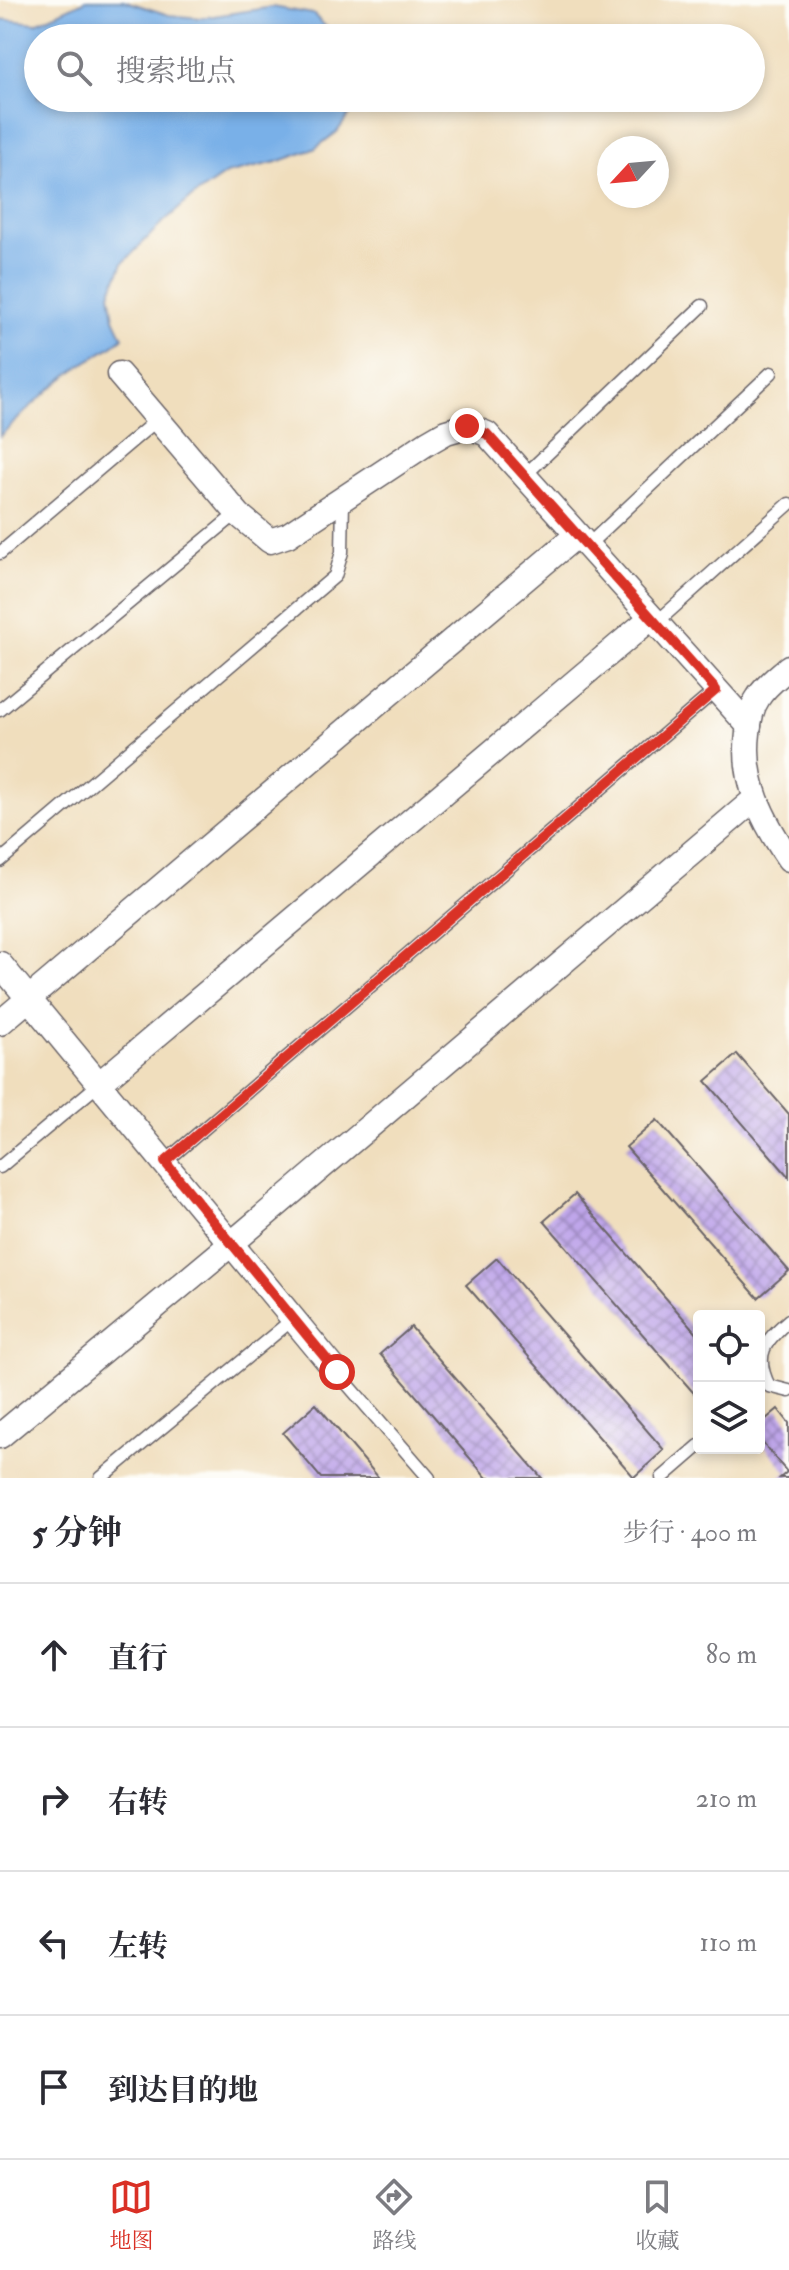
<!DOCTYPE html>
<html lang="zh">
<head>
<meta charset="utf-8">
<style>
  :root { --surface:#fff; --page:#f7f7f7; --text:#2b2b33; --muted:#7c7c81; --line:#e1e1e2; --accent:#d93025 }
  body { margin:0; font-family:"IM FELL Double Pica","Noto Serif SC",serif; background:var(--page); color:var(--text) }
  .controls { position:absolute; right:24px; bottom:24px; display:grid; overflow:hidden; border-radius:8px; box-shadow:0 4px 12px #0003 }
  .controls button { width:72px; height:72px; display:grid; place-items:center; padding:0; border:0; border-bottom:2px solid var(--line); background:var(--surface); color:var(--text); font:40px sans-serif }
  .compass { position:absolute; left:597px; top:136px; width:72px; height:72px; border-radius:50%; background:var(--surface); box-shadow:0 4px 12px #0003; rotate:244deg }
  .stop { position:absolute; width:24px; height:24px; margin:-18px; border:6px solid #d93025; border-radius:50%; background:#fff }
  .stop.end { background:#d93025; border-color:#fff; box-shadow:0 2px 8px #0008 }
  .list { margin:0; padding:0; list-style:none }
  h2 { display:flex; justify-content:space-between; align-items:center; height:104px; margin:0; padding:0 32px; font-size:34px }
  h2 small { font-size:26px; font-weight:400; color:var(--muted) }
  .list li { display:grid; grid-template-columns:52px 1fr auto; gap:24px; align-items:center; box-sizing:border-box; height:144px; padding:0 32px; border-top:2px solid var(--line) }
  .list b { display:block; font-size:30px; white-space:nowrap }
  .list em { font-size:26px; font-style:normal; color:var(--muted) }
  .icon { flex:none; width:44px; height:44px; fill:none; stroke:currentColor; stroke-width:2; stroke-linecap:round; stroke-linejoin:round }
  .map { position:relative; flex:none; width:789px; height:1478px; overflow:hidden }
  .search { position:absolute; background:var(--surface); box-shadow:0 4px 12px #0003; left:24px; right:24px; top:24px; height:88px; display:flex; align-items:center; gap:20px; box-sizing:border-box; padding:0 28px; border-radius:44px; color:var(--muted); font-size:30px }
  .sheet { height:680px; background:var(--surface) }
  nav { display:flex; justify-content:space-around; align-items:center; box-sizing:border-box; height:112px; border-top:2px solid var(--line); background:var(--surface); font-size:22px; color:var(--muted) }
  nav a { display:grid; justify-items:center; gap:4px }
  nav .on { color:var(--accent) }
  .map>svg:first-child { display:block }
  .water { fill:#79b0e8; stroke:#4e6992; stroke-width:2 }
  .building { fill:url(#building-cross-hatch) }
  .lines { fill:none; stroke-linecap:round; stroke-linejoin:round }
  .lane-casing { stroke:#6a6468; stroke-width:15 }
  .street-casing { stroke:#6a6468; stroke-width:27 }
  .lane { stroke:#fff; stroke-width:12 }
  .street { stroke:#fff; stroke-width:24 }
  .route { stroke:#d93025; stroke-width:10 }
</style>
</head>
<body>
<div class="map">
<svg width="789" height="1478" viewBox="0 0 789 1478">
  <defs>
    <pattern id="building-cross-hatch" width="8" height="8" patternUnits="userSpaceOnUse" patternTransform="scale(2)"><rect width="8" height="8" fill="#bfa6ea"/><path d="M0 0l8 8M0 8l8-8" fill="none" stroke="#9b87bf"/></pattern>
  </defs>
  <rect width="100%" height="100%" fill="#fdfcf7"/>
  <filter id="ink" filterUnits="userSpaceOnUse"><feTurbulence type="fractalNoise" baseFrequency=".0125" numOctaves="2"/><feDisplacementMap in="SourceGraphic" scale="16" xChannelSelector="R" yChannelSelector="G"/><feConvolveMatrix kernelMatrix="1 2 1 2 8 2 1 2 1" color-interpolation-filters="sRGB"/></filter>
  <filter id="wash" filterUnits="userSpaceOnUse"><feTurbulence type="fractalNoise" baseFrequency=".006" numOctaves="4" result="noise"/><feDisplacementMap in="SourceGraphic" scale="32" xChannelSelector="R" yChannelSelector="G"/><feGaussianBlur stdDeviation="1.8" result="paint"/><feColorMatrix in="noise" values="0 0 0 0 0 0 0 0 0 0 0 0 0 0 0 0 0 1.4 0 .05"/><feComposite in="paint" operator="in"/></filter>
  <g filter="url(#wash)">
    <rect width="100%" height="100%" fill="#f0debd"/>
    <path class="water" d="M86 0H123L169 15 200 18 273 7 313 14 337 38H38V98L360 99 337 132 314 149 277 162 226 174 191 198 161 224 123 263 110 293 114 318 123 337C109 351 91 357 76 369 48 389 24 412 0 436V19L36 23Z"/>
    <g id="blocks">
      <g class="building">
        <polygon points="737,1054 789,1114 789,1177 706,1081"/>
        <polygon points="657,1120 789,1271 758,1298 626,1147"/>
        <polygon points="575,1194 699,1336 699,1399 544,1221"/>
        <polygon points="497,1258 664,1450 634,1477 466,1285"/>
        <polygon points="411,1327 542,1478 487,1478 380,1354"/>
        <polygon points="316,1404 379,1478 321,1478 283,1433"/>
        <polygon points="778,1409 789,1423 789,1478 780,1478 787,1472 759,1439 759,1425"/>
      </g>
    </g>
  </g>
  <g filter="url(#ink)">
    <use href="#blocks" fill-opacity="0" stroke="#6a6468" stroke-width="2"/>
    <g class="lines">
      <defs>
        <g id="lane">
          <polyline points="524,476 702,306"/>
          <polyline points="587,546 771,373"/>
          <polyline points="0,553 158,419"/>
          <polyline points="656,623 789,504"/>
          <polyline points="0,710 237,513"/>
          <polyline points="0,861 335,576 342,552 343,500"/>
          <polyline points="165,1162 716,690"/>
          <polyline points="0,1167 99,1084"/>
          <path d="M789 1320C765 1341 753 1354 769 1386L789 1391"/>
          <polyline points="337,1372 429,1478"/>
          <polyline points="101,1478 293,1319"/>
          <polyline points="662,1478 699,1446"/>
        </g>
        <g id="street">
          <polyline points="119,374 239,515 270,541 288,535 427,443 446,432 467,426 487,434 749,726"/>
          <path d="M789 667C779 676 765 686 758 698 751 708 749 721 748 733 742 781 763 821 789 859"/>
          <polyline points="0,964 337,1372"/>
          <polyline points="0,1023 577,535"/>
          <polyline points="99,1084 651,618"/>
          <polyline points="0,1436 231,1244 755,799"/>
        </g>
      </defs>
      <use href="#lane" class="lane-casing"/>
      <use href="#street" class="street-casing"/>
      <use href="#lane" class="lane"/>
      <use href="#street" class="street"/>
    </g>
  </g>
  <g class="lines" filter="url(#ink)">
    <polyline class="route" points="337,1372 165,1162 716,690 487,434 467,426"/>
  </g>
</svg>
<div class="controls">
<button><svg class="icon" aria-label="locate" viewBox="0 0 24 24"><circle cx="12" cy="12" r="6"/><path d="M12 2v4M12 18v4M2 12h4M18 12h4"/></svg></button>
<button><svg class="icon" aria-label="layers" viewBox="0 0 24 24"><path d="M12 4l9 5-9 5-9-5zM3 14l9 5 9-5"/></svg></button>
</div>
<svg class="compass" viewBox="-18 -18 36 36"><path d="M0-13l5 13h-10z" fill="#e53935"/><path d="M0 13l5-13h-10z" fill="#7c7c81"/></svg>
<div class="stop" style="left:337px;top:1372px"></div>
<div class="stop end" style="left:467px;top:426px"></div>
<div class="search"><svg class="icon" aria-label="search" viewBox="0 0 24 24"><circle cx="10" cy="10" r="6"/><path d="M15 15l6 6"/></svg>搜索地点</div>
</div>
<section class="sheet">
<h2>5 分钟<small>步行 · 400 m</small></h2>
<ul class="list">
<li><svg class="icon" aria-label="ahead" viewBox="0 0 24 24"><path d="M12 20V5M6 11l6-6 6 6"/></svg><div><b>直行</b></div><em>80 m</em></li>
<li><svg class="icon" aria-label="right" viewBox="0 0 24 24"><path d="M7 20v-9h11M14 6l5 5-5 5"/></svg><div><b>右转</b></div><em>210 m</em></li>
<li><svg class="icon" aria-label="left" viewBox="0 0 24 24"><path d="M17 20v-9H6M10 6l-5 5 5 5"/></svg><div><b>左转</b></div><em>110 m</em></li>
<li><svg class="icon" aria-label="arrive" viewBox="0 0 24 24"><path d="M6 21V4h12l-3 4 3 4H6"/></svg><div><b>到达目的地</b></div></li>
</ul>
</section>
<nav>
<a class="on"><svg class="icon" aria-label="map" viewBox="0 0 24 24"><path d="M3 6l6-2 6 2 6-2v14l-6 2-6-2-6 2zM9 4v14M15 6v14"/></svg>地图</a>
<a><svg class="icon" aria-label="directions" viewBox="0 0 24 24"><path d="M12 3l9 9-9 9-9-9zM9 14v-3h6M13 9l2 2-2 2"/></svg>路线</a>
<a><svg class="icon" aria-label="saved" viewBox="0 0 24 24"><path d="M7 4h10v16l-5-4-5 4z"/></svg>收藏</a>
</nav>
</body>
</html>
